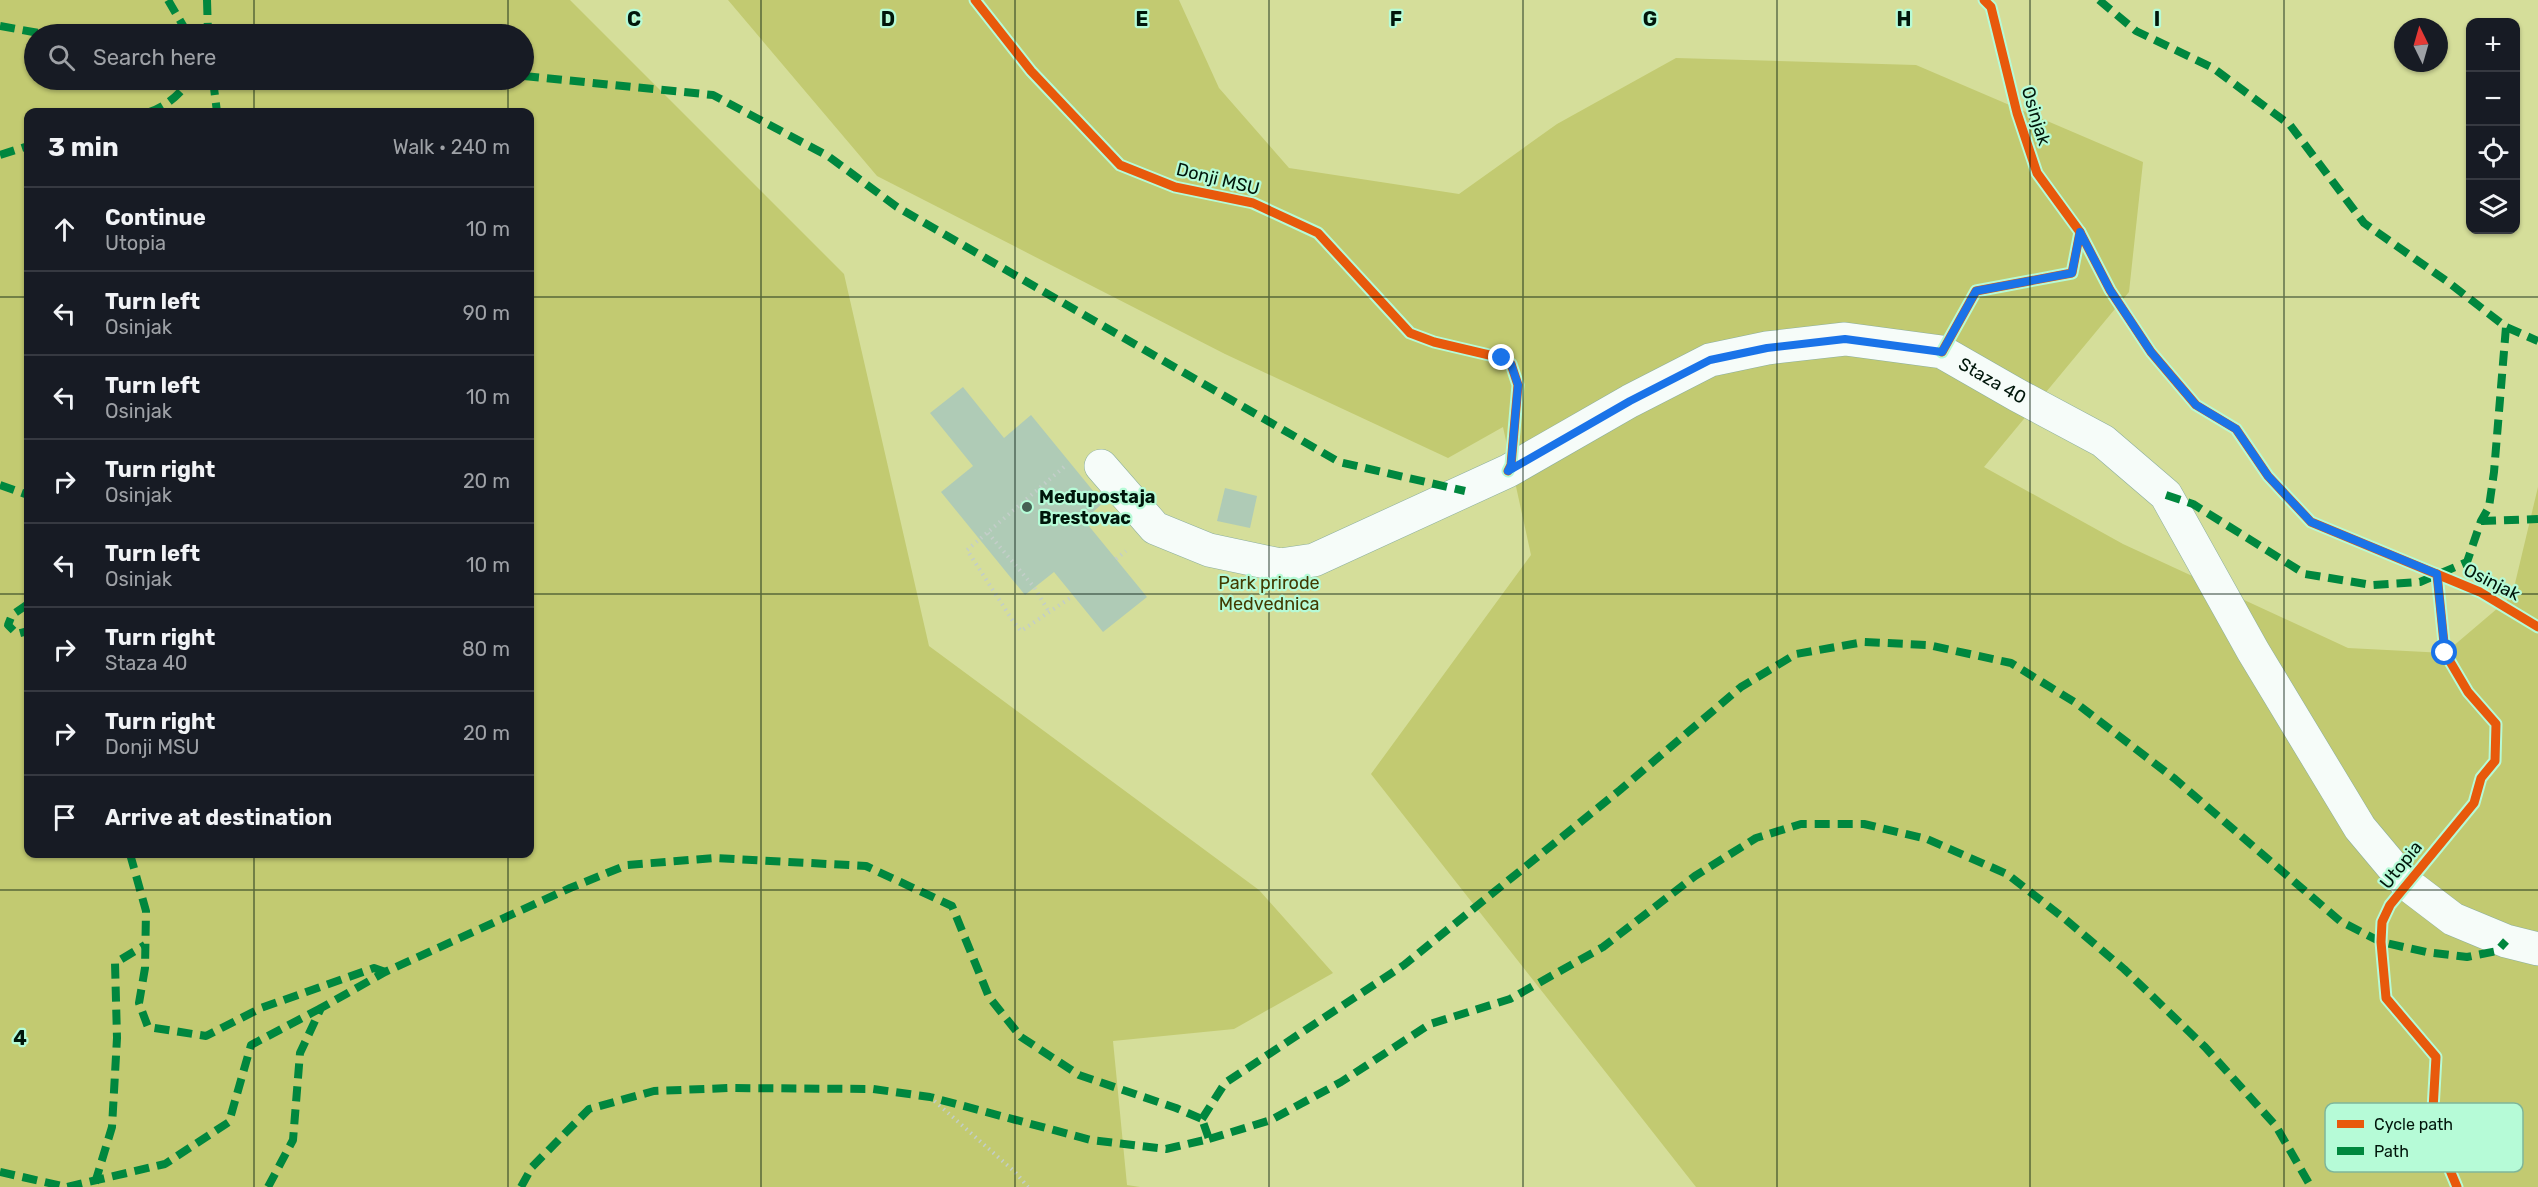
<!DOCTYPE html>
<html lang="en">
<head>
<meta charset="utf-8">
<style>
  :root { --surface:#171b24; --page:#242831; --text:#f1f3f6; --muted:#9ea1a6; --line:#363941 }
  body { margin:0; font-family:Rubik,sans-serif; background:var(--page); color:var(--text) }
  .controls { position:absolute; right:18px; top:18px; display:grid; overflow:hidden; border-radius:12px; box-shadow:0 2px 4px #0004 }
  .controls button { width:54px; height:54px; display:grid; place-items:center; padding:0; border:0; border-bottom:2px solid var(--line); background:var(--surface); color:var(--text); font:30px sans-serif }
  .compass { position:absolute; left:2394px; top:18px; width:54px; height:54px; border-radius:50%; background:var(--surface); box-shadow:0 2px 4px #0004; rotate:355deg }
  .stop { position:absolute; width:18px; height:18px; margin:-14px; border:4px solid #1a73e8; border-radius:50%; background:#fff }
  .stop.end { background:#1a73e8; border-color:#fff; box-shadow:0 2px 6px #0008 }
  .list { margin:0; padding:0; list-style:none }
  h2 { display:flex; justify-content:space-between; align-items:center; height:78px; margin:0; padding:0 24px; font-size:26px }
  h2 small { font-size:20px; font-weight:400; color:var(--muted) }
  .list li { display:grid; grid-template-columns:39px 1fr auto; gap:18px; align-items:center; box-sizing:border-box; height:84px; padding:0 24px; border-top:2px solid var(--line) }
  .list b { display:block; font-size:22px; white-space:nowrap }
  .list p { margin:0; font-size:20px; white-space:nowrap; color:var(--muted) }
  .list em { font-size:20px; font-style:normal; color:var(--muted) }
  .icon { flex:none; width:33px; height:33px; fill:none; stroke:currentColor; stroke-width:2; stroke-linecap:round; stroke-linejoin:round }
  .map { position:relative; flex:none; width:2538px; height:1187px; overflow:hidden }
  .search { position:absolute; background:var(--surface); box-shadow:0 2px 4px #0004; left:24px; top:24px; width:510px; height:66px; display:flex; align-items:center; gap:15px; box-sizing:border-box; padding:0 21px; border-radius:33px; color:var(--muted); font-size:22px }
  .panel { position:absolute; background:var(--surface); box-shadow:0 2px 4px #0004; left:24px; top:108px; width:510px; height:750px; border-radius:12px }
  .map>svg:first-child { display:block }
  .green { fill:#d5de9a; fill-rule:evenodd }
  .forest { fill:#c2ca71; fill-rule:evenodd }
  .building { fill:#afcbb6 }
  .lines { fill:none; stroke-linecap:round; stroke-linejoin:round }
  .minor-casing { stroke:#8bae9e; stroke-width:34 }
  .path { stroke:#c3cec9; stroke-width:4; stroke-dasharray:1.5 4.5; stroke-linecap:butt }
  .minor { stroke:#f6fcf9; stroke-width:33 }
  .quiet { stroke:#00873e; stroke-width:8; stroke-dasharray:15 8; stroke-linecap:butt }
  .cycleway-casing { stroke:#b6fbd7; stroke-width:13 }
  .cycleway { stroke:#e8590c; stroke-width:9 }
  .route { stroke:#1a73e8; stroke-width:8 }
  .grid { fill:none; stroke:#00160b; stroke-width:1.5; stroke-opacity:0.55 }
  .poi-dot { fill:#456153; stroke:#b6fbd7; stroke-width:2 }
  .labels { text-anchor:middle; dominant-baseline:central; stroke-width:4.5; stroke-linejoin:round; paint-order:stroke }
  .street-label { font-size:18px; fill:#00160b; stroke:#b6fbd7 }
  .poi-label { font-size:18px; font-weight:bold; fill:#00160b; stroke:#b6fbd7; text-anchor:start }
  .park-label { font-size:18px; fill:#423a01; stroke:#b6fbd7 }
  .key { fill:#b6fbd7; stroke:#7fb69a; stroke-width:1.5 }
  .key-label { font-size:16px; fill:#00160b }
  .grid-label { font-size:20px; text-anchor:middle; font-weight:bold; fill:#00160b; stroke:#b6fbd7; stroke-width:4.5; stroke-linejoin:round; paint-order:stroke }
</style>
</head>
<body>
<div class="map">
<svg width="2538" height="1187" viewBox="0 0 2538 1187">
  <rect width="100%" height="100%" fill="#c5ecd8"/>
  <path class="green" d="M0 0H2538V1187H0ZM2470 22H2516V230H2470ZM2403 27H2439V63H2403ZM34 34H524V80H34ZM28 112H530V854H28Z"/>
  <g class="forest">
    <path d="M0 0H570L844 274 929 646 1259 890 1333 973 1234 1029 1113 1041 1127 1185 1140 1187H0ZM34 34H524V80H34ZM28 112H530V854H28Z"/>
    <polygon points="728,0 1179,0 1219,88 1289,168 1459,194 1557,124 1676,58 1916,65 2143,162 2129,292 1984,467 2123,544 2348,648 2445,653 2512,596 2538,487 2538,1187 1696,1187 1371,774 1531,555 1503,427 1448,458 1225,354 877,176"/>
  </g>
  <g class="building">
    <polygon points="963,387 1004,438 1031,415 1103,503 1084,520 1147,597 1103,632 1054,572 1025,595 941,492 973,466 930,413"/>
    <polygon points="1225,488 1257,496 1250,528 1217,521"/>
  </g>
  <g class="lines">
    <defs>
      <g id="minor">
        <path id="s1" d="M1101 466 1155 528 1209 550 1280 565 1314 560 1508 471 1630 401 1710 360 1767 348 1845 339 1942 352 2017 395 2103 441 2166 495 2253 651 2360 828 2407 884 2453 919 2506 941 2538 949"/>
      </g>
    </defs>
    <use href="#minor" class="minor-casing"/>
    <g class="path">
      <polyline points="1064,467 967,550 1013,621 1021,631 1073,596"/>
      <polyline points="988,533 1034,587 1049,612"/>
      <polyline points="1116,559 1126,551"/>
      <polyline points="930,1097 1015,1172 1028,1187"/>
    </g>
    <use href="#minor" class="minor"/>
    <g class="quiet">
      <polyline points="168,0 188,34"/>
      <polyline points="207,0 208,34"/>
      <polyline points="2099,0 2136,31 2213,68 2290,125 2364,223 2448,282 2506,327 2538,341"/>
      <polyline points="0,26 44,34"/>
      <polyline points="524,76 713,95 828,156 897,207 1339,462 1465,491"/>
      <polyline points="213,80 217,112"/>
      <polyline points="264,80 270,83 305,80"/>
      <path d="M149 112C164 108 182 93 189 80"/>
      <polyline points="0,155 28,146"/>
      <polyline points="0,485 28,495"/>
      <polyline points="2166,495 2193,504 2305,574 2372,585 2420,582 2467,562 2481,521 2489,507 2494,472 2506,327"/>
      <polyline points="2481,521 2538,519"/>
      <polyline points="28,604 12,615 8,625 17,634 28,631"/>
      <polyline points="130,854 146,911 145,968 139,1003 148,1027 206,1036 261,1008 374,968 385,972"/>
      <polyline points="1202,1119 1225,1083 1404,965 1620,790 1741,687 1796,654 1864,642 1928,645 2011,663 2076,703 2175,779 2340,921 2381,942 2426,952 2467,957 2497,951 2506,941"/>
      <polyline points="1209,1139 1271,1120 1341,1082 1430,1024 1510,999 1603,947 1695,876 1756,838 1801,824 1864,824 1927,839 2007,874 2065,919 2124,969 2205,1047 2276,1126 2311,1187"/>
      <polyline points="0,1172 67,1187 165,1164 229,1122 251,1045 321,1008"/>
      <polyline points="95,1183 112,1127 117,1038 115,963 145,945"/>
      <polyline points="268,1187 293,1140 300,1053 321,1008 385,972 570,888 627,865 715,858 866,866 952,906 989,997 1021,1037 1079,1075 1176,1108 1202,1119"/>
      <polyline points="521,1187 532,1167 589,1109 654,1091 728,1088 873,1089 930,1097 1091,1140 1166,1149 1209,1139 1202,1119"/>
    </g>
    <defs>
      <g id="cycleway">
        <polyline points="975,0 1031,71 1120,165 1175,187 1253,203 1318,233 1410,333 1434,342 1502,358 1511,364 1518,385 1511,465 1508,471"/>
        <polyline points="2080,232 2110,290 2151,352 2196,405 2236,429 2268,476 2311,522 2480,592 2538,627"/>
        <polyline points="1942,352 1976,291 2072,273 2080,232 2037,173 2017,113 1991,7 1984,0"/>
        <polyline points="2437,574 2445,653 2468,692 2496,724 2495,761 2481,778 2474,803 2390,905 2382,922 2381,942 2386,998 2436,1057 2432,1127 2457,1187"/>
      </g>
    </defs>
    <use href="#cycleway" class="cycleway-casing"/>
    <use href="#cycleway" class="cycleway"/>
  </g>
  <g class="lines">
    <polyline class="route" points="1502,358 1511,364 1518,385 1511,465 1508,471 1630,401 1710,360 1767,348 1845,339 1942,352 1976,291 2072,273 2080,232 2110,290 2151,352 2196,405 2236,429 2268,476 2311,522 2437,574 2445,653"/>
  </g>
  <path class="grid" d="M254 0V34M508 0V34M761 0V1187M1015 0V1187M1269 0V1187M1523 0V1187M1777 0V1187M2030 0V1187M2284 0V1187M254 80V112M508 80V112M0 297H28M530 297H2538M0 594H28M530 594H2538M254 854V1187M508 854V1187M0 890H2538"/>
  <circle class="poi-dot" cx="1027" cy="507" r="6"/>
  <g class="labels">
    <g class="street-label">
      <text transform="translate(2036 116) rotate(73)">Osinjak</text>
      <text transform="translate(1218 179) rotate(14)">Donji MSU</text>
      <text stroke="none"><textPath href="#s1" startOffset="984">Staza 40</textPath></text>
      <text transform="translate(2492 582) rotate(27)">Osinjak</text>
      <text transform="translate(2401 865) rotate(-51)">Utopia</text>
    </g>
    <g class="poi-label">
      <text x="1039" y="497">Međupostaja<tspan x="1039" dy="21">Brestovac</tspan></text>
    </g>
    <g class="park-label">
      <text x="1269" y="583">Park prirode<tspan x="1269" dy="21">Medvednica</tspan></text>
    </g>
  </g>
  <rect x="2325" y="1103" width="198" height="69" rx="9" class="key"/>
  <rect x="2337" y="1120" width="27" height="8" fill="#e8590c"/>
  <rect x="2337" y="1147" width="27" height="8" fill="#00873e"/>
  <g class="key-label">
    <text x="2374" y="1130">Cycle path</text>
    <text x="2374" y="1157">Path</text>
  </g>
  <g class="grid-label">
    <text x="634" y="26">C</text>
    <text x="888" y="26">D</text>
    <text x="1142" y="26">E</text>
    <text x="1396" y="26">F</text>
    <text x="1650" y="26">G</text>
    <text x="1904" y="26">H</text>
    <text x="2157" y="26">I</text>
    <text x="20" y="1045">4</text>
  </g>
</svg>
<div class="controls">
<button>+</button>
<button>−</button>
<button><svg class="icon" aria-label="locate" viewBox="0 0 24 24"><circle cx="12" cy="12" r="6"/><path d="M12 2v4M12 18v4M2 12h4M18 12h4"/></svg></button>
<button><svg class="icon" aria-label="layers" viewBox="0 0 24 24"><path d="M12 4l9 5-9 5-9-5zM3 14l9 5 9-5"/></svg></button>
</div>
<svg class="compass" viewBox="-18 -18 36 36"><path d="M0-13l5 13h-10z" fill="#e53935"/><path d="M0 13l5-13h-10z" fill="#9ea1a6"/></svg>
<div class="stop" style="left:2445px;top:653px"></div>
<div class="stop end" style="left:1502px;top:358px"></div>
<div class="search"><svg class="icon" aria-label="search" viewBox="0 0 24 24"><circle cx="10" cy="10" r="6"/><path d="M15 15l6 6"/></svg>Search here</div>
<section class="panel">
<h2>3 min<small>Walk · 240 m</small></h2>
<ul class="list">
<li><svg class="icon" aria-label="ahead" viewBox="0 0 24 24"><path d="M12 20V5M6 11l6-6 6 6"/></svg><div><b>Continue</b><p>Utopia</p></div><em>10 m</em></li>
<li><svg class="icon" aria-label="left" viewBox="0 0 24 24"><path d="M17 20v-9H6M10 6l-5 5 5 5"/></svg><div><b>Turn left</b><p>Osinjak</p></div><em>90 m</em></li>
<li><svg class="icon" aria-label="left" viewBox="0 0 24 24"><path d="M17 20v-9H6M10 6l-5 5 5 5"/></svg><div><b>Turn left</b><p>Osinjak</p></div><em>10 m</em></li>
<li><svg class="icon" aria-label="right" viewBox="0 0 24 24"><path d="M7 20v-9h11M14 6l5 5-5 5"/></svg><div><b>Turn right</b><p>Osinjak</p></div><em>20 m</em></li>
<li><svg class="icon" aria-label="left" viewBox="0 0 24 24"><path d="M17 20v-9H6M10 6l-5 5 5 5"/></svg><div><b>Turn left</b><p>Osinjak</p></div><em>10 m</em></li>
<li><svg class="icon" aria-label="right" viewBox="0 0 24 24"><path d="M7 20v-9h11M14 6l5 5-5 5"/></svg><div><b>Turn right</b><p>Staza 40</p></div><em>80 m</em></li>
<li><svg class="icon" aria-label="right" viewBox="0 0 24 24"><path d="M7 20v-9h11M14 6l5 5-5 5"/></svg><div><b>Turn right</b><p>Donji MSU</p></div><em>20 m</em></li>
<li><svg class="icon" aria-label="arrive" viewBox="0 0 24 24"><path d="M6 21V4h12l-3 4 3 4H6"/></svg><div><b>Arrive at destination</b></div></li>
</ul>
</section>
</div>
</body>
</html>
